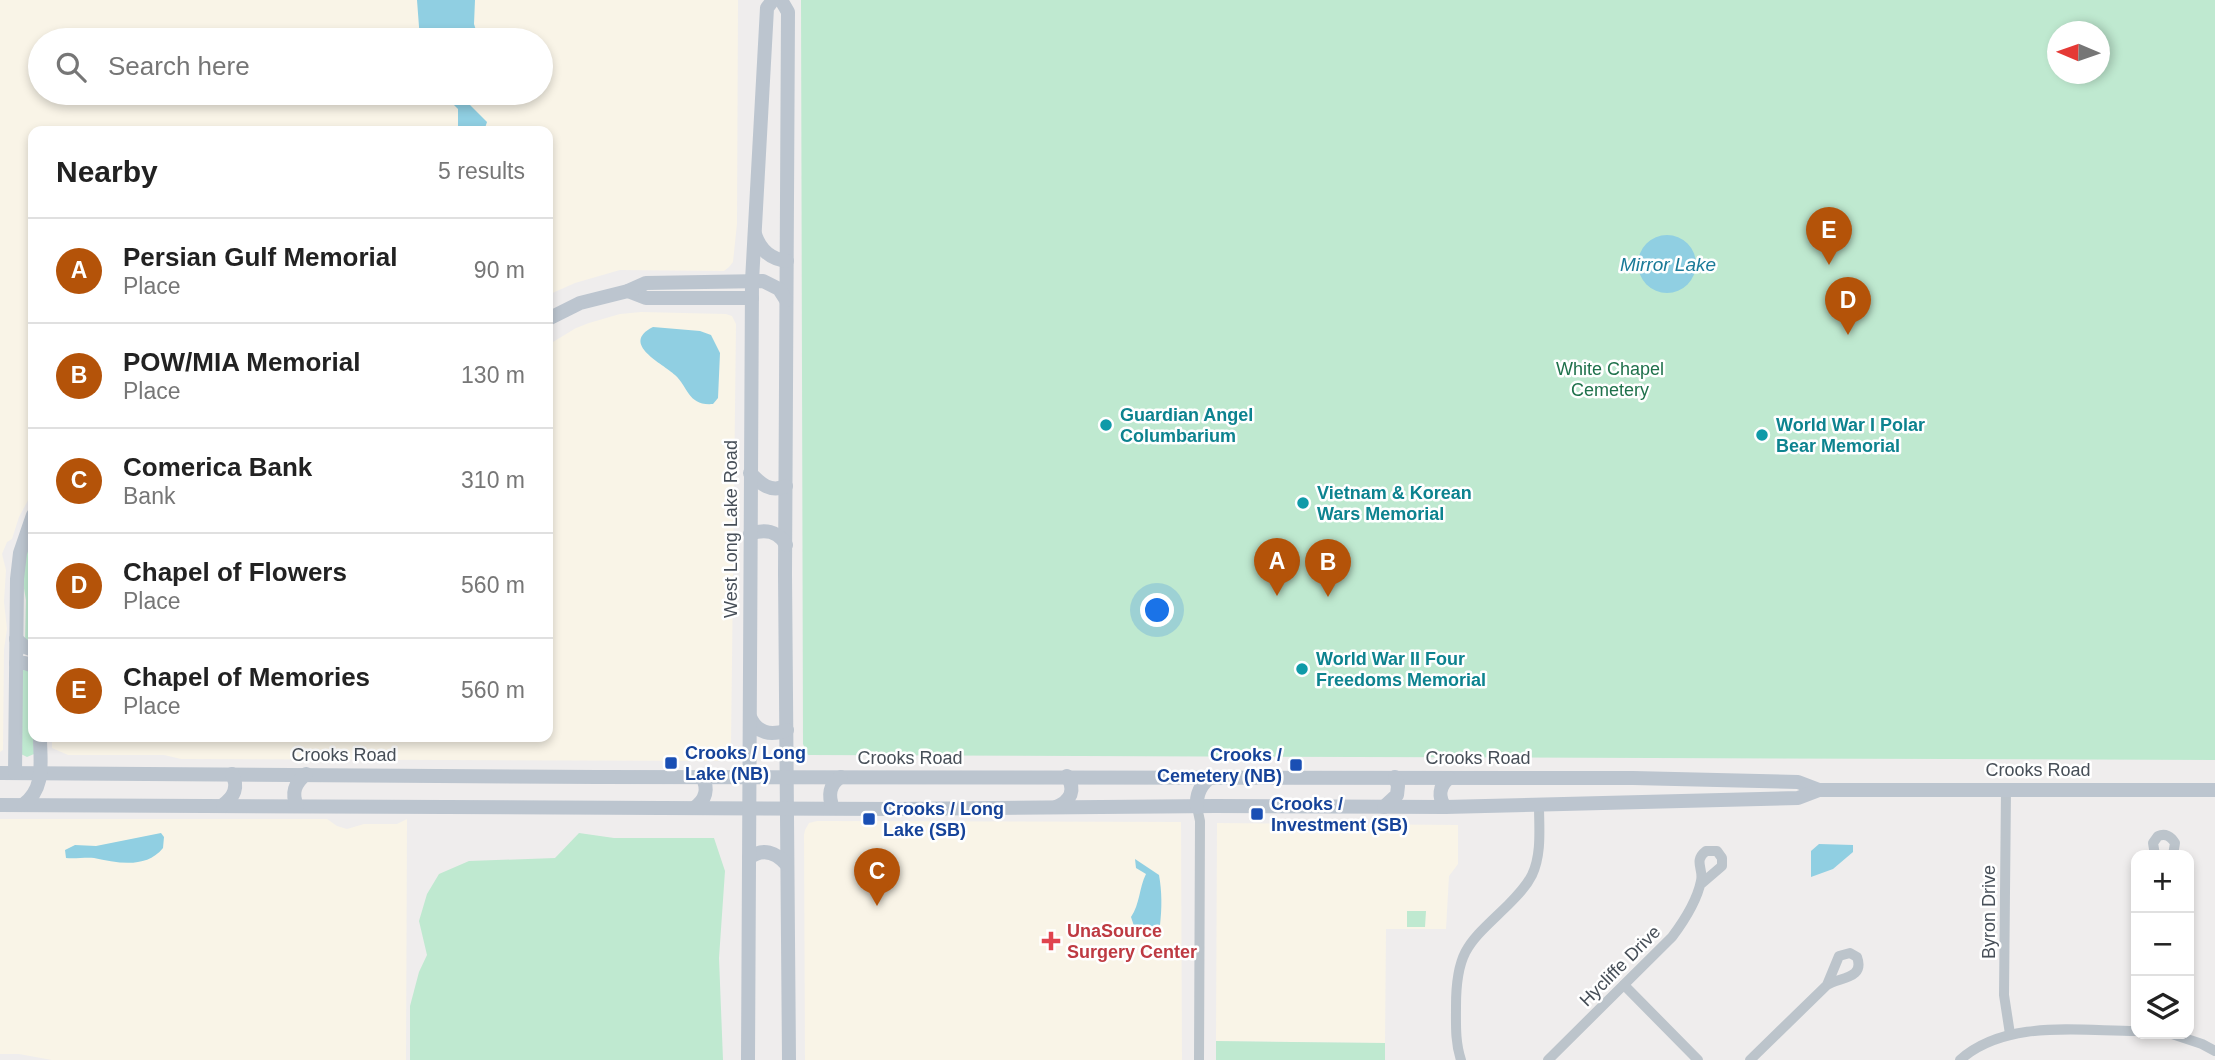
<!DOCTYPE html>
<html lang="en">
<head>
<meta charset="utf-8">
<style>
  :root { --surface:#fff; --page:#f6f6f6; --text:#222; --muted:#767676; --line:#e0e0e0; --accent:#b45309 }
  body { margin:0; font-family:Arial,sans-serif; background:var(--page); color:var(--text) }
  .controls { position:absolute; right:21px; bottom:21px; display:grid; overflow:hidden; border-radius:14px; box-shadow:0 4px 10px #0003 }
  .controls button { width:63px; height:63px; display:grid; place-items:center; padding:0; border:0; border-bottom:2px solid var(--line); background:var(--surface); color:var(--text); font:35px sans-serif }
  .compass { position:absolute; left:2047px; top:21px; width:63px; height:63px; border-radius:50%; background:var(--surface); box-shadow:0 4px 10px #0003; rotate:272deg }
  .you { position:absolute; left:1158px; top:611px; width:24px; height:24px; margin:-18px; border:5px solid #fff; border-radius:50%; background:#1a73e8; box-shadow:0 0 0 10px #1a73e833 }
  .badge { display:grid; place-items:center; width:46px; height:46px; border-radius:50%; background:var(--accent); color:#fff; font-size:23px; font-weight:700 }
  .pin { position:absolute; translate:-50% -58px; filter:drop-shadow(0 2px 4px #0008) }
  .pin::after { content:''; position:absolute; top:37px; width:24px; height:21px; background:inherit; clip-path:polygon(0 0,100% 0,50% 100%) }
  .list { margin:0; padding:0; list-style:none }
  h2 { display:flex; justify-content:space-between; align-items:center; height:91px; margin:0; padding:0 28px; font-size:30px }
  h2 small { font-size:23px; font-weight:400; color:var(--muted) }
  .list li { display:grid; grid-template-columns:46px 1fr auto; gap:21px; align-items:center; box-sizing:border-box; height:105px; padding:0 28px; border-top:2px solid var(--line) }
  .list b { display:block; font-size:26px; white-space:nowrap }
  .list p { margin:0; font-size:23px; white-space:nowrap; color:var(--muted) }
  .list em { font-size:23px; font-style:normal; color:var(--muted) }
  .icon { flex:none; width:38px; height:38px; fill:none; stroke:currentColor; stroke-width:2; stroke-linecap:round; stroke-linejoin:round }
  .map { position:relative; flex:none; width:2215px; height:1060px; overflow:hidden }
  .search { position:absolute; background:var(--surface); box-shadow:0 4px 10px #0003; left:28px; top:28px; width:525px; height:77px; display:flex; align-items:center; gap:18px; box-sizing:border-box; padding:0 24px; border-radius:38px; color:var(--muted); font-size:26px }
  .panel { position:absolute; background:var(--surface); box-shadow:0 4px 10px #0003; left:28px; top:126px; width:525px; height:616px; border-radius:14px }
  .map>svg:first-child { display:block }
  .commercial { fill:#f9f4e7; fill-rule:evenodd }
  .green { fill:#bfe9d0; fill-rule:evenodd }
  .water { fill:#90cfe2 }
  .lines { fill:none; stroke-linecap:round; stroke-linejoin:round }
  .street { stroke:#bcc4cb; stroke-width:10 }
  .secondary { stroke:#bcc5cf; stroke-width:14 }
  .culture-dot { fill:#0f9aa8; stroke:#fff; stroke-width:2.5 }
  .transit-dot { fill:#1a4fb4; stroke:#fff; stroke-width:2.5 }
  .health-dot { fill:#e0444e; stroke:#fff; stroke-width:2.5 }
  .labels { text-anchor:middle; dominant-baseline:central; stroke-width:5; stroke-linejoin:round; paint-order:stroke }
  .park-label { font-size:18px; fill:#1f714b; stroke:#fff }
  .culture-label { font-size:18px; font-weight:bold; fill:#0d838f; stroke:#fff; text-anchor:start }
  .street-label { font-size:18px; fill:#474f58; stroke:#fff }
  .transit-label { font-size:18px; font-weight:bold; fill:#164399; stroke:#fff; text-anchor:start }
  .health-label { font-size:18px; font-weight:bold; fill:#be3a42; stroke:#fff; text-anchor:start }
  .water-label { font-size:19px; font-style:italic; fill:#1a7a98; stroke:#fff }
</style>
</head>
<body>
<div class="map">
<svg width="2215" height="1060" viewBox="0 0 2215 1060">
  <rect width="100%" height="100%" fill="#efeded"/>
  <g class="commercial">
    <path d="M0 0H738L737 224 733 262 729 267 724 271 620 270 575 283 548 295V131H33V491L19 517 12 539 7 542 2 554 6 570 4 602 7 629 4 649 3 750 0 752ZM40 40H541V93H40Z"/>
    <polygon points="641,312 726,314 732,316 736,324 731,746 724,761 181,759 164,755 68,755 52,748 52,737 548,737 548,345 576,328 589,323 620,314"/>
    <polygon points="0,819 327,819 337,826 347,829 364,824 397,824 407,819 406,1060 52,1060 19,1054 0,1054"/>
    <polygon points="817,821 1181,822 1182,1060 805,1060 804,835 805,830 809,823"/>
    <polygon points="1217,823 1458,825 1458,864 1449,876 1446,929 1386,929 1385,1043 1216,1041"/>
  </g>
  <g class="green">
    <path d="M801 0H2215V760L808 755 803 744ZM2058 32H2100V74H2058Z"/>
    <polygon points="33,527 31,599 33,609 33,645 25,641 26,600 22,577 24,558"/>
    <path d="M20 668 31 671C30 699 33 726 34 754L27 757 21 754Z"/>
    <polygon points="579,833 614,838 714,838 725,871 719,958 723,1060 410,1060 410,1006 419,972 427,955 419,921 427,894 439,874 469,861 555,858"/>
    <polygon points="1407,911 1426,911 1425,927 1407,927"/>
    <polygon points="1216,1041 1385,1043 1385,1060 1216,1060"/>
  </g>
  <g class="water">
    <polygon points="417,0 475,0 474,24 479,40 420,40"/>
    <polygon points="442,93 462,93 462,97 487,122 484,131 458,131 458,109"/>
    <circle cx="1667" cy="264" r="29"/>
    <path d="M653 327 700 331 711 335 720 353 718 398 713 404C688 406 689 388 675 375 664 364 619 344 653 327Z"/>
    <path d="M161 833 164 837 163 848C146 869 118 863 94 858 86 857 75 859 66 858L65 850 75 845 96 846Z"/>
    <polygon points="1819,844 1853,845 1853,852 1833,869 1811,877 1811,851"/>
    <path d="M1135 859 1159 875C1162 892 1162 908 1160 925L1151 928 1134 926 1131 917C1140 904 1139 888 1146 874L1136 868Z"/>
  </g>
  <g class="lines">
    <g class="street">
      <polyline points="2006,789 2004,995 2010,1034"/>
      <polyline points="1197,807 1200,821 1199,1060"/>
      <path d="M2155 855 2153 843 2158 836C2165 833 2171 836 2175 843L2173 855"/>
      <polyline points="1624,985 1698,1060"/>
      <polyline points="2172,1034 2202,1044 2215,1051"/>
      <path d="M1461 1060C1455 1042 1456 1024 1456 1006 1456 949 1470 942 1508 905 1517 896 1526 887 1532 875 1542 854 1539 828 1539 805"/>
      <path d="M1548 1060 1672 937C1684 921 1697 901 1701 881 1704 869 1693 861 1706 851H1717L1722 858V866L1701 884"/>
      <path d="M1750 1060 1827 985C1840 977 1865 979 1857 957L1850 953 1839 956 1827 985"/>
      <path d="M1960 1060C2006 1019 2079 1031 2136 1031"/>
    </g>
    <g class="secondary">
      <polyline points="781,0 788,12 785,574 789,1060"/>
      <path d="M755 234C760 250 770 259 787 261"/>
      <polyline points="628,291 646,298 752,298"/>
      <polyline points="548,319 580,303 628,291 646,283 763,281 779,289 786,300"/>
      <path d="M750 473C761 484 770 493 786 486"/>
      <path d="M750 534C764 529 778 530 786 545"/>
      <polyline points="16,639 25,647 33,650"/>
      <polyline points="16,663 25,663 33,666"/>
      <path d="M750 717C757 734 771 736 787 730"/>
      <polyline points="0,773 597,777 1633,778 1798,782 1819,790"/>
      <polyline points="15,773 17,579 20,553 33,515"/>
      <polyline points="0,805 895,809 1215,806 1445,807 1798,798 1819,790 2215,790"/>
      <path d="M23 805C46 788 40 762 40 737"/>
      <path d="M223 805C234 797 239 787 232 774"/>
      <path d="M297 806C291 793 295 783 306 774"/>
      <path d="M1056 807C1071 801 1076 790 1067 776"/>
      <path d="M1197 807C1196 794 1201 784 1211 777"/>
      <polyline points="1384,807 1397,795 1398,786 1395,777"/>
      <path d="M1445 807C1438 797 1439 786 1449 778"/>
      <path d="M694 808C706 800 709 789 702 777"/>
      <path d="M833 808C828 796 829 784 841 777"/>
      <path d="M749 858C763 847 776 852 787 865"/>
      <polyline points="748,1060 752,281 767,8 773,0"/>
    </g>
  </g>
  <g class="culture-dot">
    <circle cx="1106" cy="425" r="7"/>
    <circle cx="1762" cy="435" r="7"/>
    <circle cx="1303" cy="503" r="7"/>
    <circle cx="1302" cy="669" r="7"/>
  </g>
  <g class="transit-dot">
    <rect x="664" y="756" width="14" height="14" rx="3.5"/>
    <rect x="1289" y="758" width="14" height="14" rx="3.5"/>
    <rect x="1250" y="807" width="14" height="14" rx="3.5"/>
    <rect x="862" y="812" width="14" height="14" rx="3.5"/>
  </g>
  <path class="health-dot" d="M1047.5 930.5h7v7h7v7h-7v7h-7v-7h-7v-7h7z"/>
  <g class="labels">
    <g class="park-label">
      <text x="1610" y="369">White Chapel<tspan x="1610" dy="21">Cemetery</tspan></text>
    </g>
    <g class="culture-label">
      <text x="1120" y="415">Guardian Angel<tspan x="1120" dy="21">Columbarium</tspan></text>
      <text x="1776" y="425">World War I Polar<tspan x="1776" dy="21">Bear Memorial</tspan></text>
      <text x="1317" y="493">Vietnam &amp; Korean<tspan x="1317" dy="21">Wars Memorial</tspan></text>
      <text x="1316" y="659">World War II Four<tspan x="1316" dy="21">Freedoms Memorial</tspan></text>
    </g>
    <g class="street-label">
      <text transform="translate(731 529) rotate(-90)">West Long Lake Road</text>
      <text x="344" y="755">Crooks Road</text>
      <text x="910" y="758">Crooks Road</text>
      <text x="1478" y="758">Crooks Road</text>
      <text x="2038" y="770">Crooks Road</text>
      <text transform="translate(1989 912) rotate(-90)">Byron Drive</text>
      <text transform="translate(1620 966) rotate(-45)">Hycliffe Drive</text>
    </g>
    <g class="transit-label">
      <text x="685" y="753">Crooks / Long<tspan x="685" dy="21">Lake (NB)</tspan></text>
      <text x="1282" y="755" text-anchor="end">Crooks /<tspan x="1282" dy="21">Cemetery (NB)</tspan></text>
      <text x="1271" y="804">Crooks /<tspan x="1271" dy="21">Investment (SB)</tspan></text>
      <text x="883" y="809">Crooks / Long<tspan x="883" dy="21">Lake (SB)</tspan></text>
    </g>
    <g class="health-label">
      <text x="1067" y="931">UnaSource<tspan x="1067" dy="21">Surgery Center</tspan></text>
    </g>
    <g class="water-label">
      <text x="1668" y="264">Mirror Lake</text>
    </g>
  </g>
</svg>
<div class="controls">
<button>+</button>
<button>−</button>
<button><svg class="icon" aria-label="layers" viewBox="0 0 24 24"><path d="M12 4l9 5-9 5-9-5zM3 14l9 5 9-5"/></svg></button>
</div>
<svg class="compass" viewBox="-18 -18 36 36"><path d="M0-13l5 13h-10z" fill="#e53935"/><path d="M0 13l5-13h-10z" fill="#767676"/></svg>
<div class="you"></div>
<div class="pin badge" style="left:1277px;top:596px">A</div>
<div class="pin badge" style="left:1328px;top:597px">B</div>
<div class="pin badge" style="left:877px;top:906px">C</div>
<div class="pin badge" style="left:1848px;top:335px">D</div>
<div class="pin badge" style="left:1829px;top:265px">E</div>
<div class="search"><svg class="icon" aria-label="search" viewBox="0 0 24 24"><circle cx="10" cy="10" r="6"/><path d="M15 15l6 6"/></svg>Search here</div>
<section class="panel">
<h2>Nearby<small>5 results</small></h2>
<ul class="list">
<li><span class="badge">A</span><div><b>Persian Gulf Memorial</b><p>Place</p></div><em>90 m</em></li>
<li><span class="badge">B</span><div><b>POW/MIA Memorial</b><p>Place</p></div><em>130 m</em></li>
<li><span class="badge">C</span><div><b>Comerica Bank</b><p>Bank</p></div><em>310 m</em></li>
<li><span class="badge">D</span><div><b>Chapel of Flowers</b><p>Place</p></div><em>560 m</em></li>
<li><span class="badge">E</span><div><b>Chapel of Memories</b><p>Place</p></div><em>560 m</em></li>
</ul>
</section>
</div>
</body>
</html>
